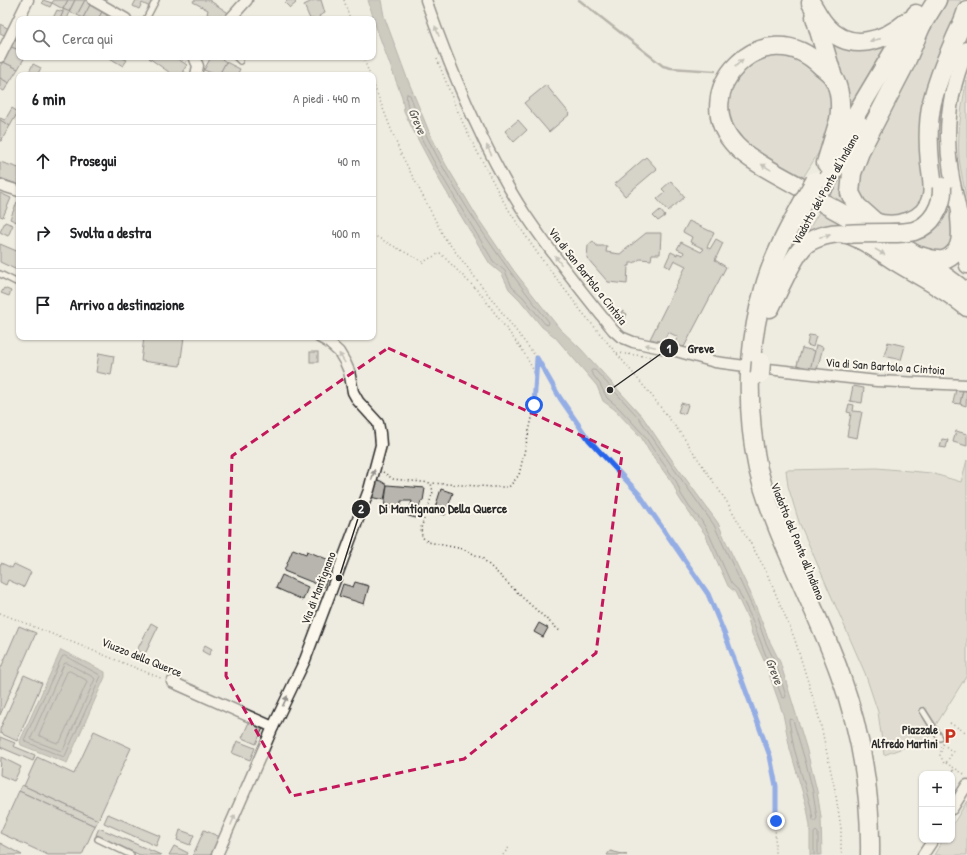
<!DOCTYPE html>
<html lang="it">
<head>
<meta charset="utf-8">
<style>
  :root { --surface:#fff; --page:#f2f2f2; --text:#202124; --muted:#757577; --line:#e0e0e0 }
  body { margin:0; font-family:"Patrick Hand",sans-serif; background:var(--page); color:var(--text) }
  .controls { position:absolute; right:12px; bottom:12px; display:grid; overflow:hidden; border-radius:8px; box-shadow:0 1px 3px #0004 }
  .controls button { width:36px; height:36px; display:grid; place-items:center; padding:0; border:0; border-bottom:1px solid var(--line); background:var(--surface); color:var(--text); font:20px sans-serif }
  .stop { position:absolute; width:12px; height:12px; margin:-9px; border:3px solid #2563eb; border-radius:50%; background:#fff }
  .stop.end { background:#2563eb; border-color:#fff; box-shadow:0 1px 4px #0008 }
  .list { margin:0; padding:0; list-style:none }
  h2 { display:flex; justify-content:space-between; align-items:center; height:52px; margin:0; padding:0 16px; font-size:17px }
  h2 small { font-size:13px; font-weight:400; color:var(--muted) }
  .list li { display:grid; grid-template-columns:26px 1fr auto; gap:12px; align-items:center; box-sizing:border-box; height:72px; padding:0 16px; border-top:1px solid var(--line) }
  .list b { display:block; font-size:15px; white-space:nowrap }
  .list em { font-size:13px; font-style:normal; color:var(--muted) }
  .icon { flex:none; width:22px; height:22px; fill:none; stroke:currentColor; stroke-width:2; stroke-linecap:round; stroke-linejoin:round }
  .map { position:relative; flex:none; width:967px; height:855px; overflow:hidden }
  .search { position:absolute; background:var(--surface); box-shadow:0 1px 3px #0004; left:16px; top:16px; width:360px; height:44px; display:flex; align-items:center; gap:10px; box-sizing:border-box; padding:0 14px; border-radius:8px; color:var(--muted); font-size:15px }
  .panel { position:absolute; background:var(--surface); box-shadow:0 1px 3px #0004; left:16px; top:72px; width:360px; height:268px; border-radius:8px }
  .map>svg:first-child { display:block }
  .green { fill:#cecbc2; stroke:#7c7b76 }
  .water { fill:#a4a29a; stroke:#74726e }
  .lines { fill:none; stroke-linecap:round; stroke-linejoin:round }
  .shore { stroke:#5b5b57; stroke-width:1 }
  .stream { stroke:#74726e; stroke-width:2.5 }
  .building { fill:#b8b5ae; stroke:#2b2b2b }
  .lane-casing { stroke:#2b2b2b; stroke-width:8 }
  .street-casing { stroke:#2b2b2b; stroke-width:13 }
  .secondary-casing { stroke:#2b2b2b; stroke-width:17 }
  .highway-casing { stroke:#2b2b2b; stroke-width:21 }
  .path { stroke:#2b2b2b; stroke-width:1.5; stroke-dasharray:1 3; stroke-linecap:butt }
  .lane { stroke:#fbf7ec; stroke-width:5 }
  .street { stroke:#fbf7ec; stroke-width:10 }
  .secondary { stroke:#fbf7ec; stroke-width:14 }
  .highway { stroke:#fbf7ec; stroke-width:18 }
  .highway-bridge-casing { stroke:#2b2b2b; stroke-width:21; stroke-linecap:butt }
  .highway-bridge { stroke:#fbf7ec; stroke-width:18 }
  .oneway { fill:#93918c }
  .route { stroke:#2563eb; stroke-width:5 }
  .marked { fill:none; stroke:#c2185b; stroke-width:3; stroke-dasharray:8 5; stroke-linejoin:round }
  .labels { text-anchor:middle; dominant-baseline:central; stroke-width:4; stroke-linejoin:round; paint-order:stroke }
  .street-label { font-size:12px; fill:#2b2b2b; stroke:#fbf7ec }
  .poi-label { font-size:12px; font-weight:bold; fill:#2b2b2b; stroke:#fbf7ec; text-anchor:end }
  .water-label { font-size:13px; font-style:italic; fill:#555552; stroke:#fbf7ec }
  .leader { fill:none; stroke:#2b2b2b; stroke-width:1.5 }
  .callout-dot { fill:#2b2b2b; stroke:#fbf7ec; stroke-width:1.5 }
  .mark-label { font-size:12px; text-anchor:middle; font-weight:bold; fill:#fff }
  .callout-label { font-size:13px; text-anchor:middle; font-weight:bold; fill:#2b2b2b; stroke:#fbf7ec; stroke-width:4; stroke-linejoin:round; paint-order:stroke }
</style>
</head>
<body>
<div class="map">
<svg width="967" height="855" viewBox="0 0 967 855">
  <rect width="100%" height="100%" fill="#eeebe0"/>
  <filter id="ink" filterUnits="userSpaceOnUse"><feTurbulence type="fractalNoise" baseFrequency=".025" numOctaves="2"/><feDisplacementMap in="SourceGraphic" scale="8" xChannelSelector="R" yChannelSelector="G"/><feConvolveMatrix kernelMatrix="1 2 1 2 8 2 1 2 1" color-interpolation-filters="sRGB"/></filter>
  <g filter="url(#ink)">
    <g class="green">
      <polygon points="948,0 960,0 961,7 945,42 927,194 915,213 879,218 858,197 858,166 886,106"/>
      <polygon points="892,40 847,113 829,43"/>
      <polygon points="768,53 800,57 829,83 834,106 822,147 801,181 746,150 727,126 727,85 735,71"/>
      <path d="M967 78V201C964 187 961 172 959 158 957 131 962 105 967 78Z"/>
      <polygon points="860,139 853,209 827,200"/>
      <path d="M945 195C949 209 962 250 939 254 935 255 929 254 924 254L904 237Z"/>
      <polygon points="822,207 861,229 803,239"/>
      <polygon points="967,460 967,675 934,728 929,738 884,755 878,712 865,673 799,522 788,486 786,470 877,468 931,473 961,482"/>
      <polygon points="967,801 967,855 934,855 943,840 952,840 952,826"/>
    </g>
    <g class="water">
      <polygon points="368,0 381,0 384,16 407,78 430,134 446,165 479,220 514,271 559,328 580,348 642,416 672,460 718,523 727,544 750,592 769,640 780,662 806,747 817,791 821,817 822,855 810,855 810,826 807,808 790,749 783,714 766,665 752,634 748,619 735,592 728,586 705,534 697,523 687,510 678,496 673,484 649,451 641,437 614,409 603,401 597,386 586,373 555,337 542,327 520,300 509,289 502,274 490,264 440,181 413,130 404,111 402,97 377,30"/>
      <polygon points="61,650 105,672 105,677 67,763 21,745 20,741"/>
    </g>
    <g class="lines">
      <g class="shore">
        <path d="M407 94 410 95C415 109 421 123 427 137 460 203 503 265 549 322L548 325 545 324 523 297 512 287 505 271 493 261C480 237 398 113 407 94Z"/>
        <polygon points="592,370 595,370 639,418 669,462 714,525 756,615 765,641 776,664 786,696 785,698 782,697 751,617 738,590 731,583 708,532 701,520 690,508 681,494 676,481 653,449 644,435 617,406 607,398 600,384 591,372"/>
        <polygon points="65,656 100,675 101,676 65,756 64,757 26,742 24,740 62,657"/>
        <polygon points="67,663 93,677 95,679 63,750 61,751 32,740 31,738 64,664"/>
        <polygon points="70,671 86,680 87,682 60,742 57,743 40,736 39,734 67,672"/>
        <polygon points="790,719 793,720 807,767 813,792 817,818 815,821 813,820 811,807 794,748 789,721"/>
        <polyline points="814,855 814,833 816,831 818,833 818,855"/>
      </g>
      <polyline class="stream" points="579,0 663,66 671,68 715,71"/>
    </g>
    <g class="building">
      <polygon points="43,0 52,3 50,7 42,3"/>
      <polygon points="54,0 68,0 63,9 52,3"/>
      <polygon points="68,0 75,0 69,12 63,9"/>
      <polygon points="75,0 85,0 77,15 69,12"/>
      <polygon points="85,0 91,3 83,18 77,15"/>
      <polygon points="136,0 152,0 153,1 150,7 142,3 139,9 133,6"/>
      <polygon points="194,0 209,0 230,14 226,19 219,15 217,19 207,14 208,10 193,2"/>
      <polygon points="288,0 293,0 296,3 290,8 285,3"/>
      <polygon points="314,0 321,0 325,13 319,16 320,18 317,19 310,19 304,5"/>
      <polygon points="91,3 103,10 98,19 83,18"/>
      <polygon points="63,9 70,12 67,19 60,19 63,12"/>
      <polygon points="57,10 63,12 60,19 53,18"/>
      <polygon points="103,10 109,12 105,19 98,19"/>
      <polygon points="0,24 9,29 6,36 0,33"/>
      <polygon points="15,39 19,41 19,50 11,47"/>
      <polygon points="11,47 19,50 19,57 25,57 18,69 3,62"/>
      <polygon points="108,57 121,57 127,60 123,66"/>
      <polygon points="150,57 175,57 187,65 183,71 189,75 173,75 149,58"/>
      <polygon points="211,57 223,57 222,59 226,62 219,75 216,75 204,70"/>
      <polygon points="3,62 18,69 9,83 0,78 0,66"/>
      <polygon points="226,62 240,69 237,75 219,75"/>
      <polygon points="33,64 41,68 37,75 30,75 28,74"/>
      <polygon points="0,78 9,83 4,91 0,89"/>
      <polygon points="546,85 570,114 549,132 524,103"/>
      <polygon points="12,108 18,112 10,126 0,120 0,118 5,120"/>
      <polygon points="0,120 10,126 1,141 0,141"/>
      <polygon points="518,120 527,130 514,142 505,131"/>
      <polygon points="646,157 657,169 625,196 615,184"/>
      <polygon points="0,162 19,168 19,185 0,178"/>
      <polygon points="671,181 685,197 668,211 657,199 665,192 662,189"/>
      <polygon points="0,193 11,198 3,217 0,216"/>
      <polygon points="17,202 19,203 19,223 10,219"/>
      <polygon points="660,210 665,216 658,221 653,216"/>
      <polygon points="689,221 714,233 707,247 710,249 716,239 723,243 715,260 726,267 684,347 673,345 678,337 668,332 663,342 650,339 686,266 674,260 670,268 665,265 671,252 677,255 677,253 683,255 684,252 677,249 681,242 701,252 704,249 690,242 692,237 683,232"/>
      <polygon points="5,222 13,225 8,236 0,232"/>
      <polygon points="646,233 661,233 660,254 652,254 651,260 640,259 634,263 630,263 630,266 628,266 627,284 608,282 587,258 588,245 593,241 597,246 607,246 606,252 620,254"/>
      <polygon points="0,244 19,252 19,271 0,262"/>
      <polygon points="4,288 11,291 9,296 1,293"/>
      <polygon points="622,311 627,314 623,322 618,319"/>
      <polygon points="809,335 816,336 813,347 807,345"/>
      <polygon points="144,337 184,337 180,366 141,361"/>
      <polygon points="888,342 905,346 901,360 884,356"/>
      <polygon points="816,345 823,347 817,370 810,369"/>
      <polygon points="802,348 815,351 810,369 797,365"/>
      <rect x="310" y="352" width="8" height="10"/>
      <polygon points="99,353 114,356 111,375 96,372"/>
      <polygon points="853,386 864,388 862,403 850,401"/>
      <polygon points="956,389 963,390 960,404 953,403"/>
      <polygon points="963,390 967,390 966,406 960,404"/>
      <polygon points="681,403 688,405 685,414 678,412"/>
      <polygon points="849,404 854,405 853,411 862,412 857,438 847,436 851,413 847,412"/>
      <polygon points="956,431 967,434 967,446 953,442"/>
      <polygon points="942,439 948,440 946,448 940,447"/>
      <polygon points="375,480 381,481 387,485 384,500 370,497"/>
      <polygon points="387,485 425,488 423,501 421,501 416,518 408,516 412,501 401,501 401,509 384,508"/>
      <polygon points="441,489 453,493 445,515 434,511"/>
      <polygon points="293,549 306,554 307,551 334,562 324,587 284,571"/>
      <polygon points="1,563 12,568 14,564 31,572 24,587 8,580 6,585 0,582 0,566"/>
      <polygon points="282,575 308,587 303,600 276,588"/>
      <polygon points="355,582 369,586 364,604 339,596 343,584 353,587"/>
      <polygon points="151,623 158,627 145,654 137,650"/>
      <polygon points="539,623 548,628 543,637 534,632"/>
      <polygon points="19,626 36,633 0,715 0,670"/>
      <polygon points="205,645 212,649 209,655 202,651"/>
      <polygon points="24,675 42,683 17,741 0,733 0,729"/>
      <polygon points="249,722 263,728 256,744 242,738"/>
      <polygon points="94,731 131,748 98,820 24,786 37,757 74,774"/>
      <polygon points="0,737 15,743 13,746 35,755 33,761 0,747"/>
      <polygon points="237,741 255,748 250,760 232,753"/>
      <polygon points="1,757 21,767 14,781 0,775"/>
      <polygon points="22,785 98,820 95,826 19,791"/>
      <polygon points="19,791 95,826 82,855 48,855 0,833"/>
      <polygon points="108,814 160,836 156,846 104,823"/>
      <polygon points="99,828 161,855 140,855 96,835"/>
      <polygon points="180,830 194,835 190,845 177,840"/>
      <polygon points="204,830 220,837 211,855 193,855"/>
      <polygon points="0,843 22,855 0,855"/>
      <polygon points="174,846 188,853 187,855 169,855"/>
      <polygon points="610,851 627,855 607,855"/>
    </g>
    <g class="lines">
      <defs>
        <g id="lane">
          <polyline points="146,19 156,0"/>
          <polyline points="236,57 240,61"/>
          <polyline points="0,274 18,283"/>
          <polyline points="923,711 940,738"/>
          <polyline points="98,839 131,855"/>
        </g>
        <g id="street">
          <polyline points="93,0 126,19"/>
          <path d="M426 0C451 71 484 151 525 214 552 254 582 292 613 330L621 337 633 342 676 351 715 362 768 369 877 381 967 385"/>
          <polyline points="230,19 247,0"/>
          <polyline points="0,57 28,0"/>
          <polyline points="195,59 198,66 196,75"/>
          <polyline points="0,185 19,191"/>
          <polyline points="172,682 273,727"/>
          <polyline points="952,809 967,785"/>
          <polyline points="217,855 273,727 305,660 369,490 381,445 380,433 378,423 358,401 353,392 349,371 345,362 339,352 328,342 319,337"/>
          <polyline points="923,855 933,840"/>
        </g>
        <path id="secondary" d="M967 49C950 87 944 130 951 172 953 187 958 202 960 217 963 233 963 250 967 266"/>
        <g id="highway">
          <path d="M811 3C816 11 820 20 827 27 850 53 885 41 908 21"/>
          <polyline points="815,17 832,74"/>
          <polyline points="922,24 905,64 861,149 852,173 850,193 857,206 874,221 887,238 916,255 958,286 967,294"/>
          <polyline points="916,34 937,0"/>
          <polyline points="843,136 916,14"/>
          <polyline points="824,186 861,126"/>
          <path d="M800 187C781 176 750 161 736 146 684 92 764 9 821 66 825 69 829 72 832 76 841 88 841 107 839 120L826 163"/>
          <polyline points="825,204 874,231"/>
          <path d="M874 222C896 229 926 222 932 196 934 186 931 173 930 163 928 143 928 121 932 102 937 82 945 62 953 44 957 33 964 22 967 10"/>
          <path d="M920 256C926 258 932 260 938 260 943 261 947 259 950 257 964 248 961 231 960 217"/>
          <path d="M770 308C778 292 793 255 806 244 815 237 835 231 847 234 862 238 881 252 895 261 919 276 946 289 967 307"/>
          <path d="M751 361C753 337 757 313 764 289 772 259 788 230 803 202"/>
          <path d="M750 373C749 405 751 437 758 469 776 539 816 606 840 674 861 732 871 794 870 855"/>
        </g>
      </defs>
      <use href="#lane" class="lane-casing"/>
      <use href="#street" class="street-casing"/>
      <use href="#secondary" class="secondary-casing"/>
      <use href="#highway" class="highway-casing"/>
      <g class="path">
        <polyline points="344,0 350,19"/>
        <polyline points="179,57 186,62"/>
        <polyline points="363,57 370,75"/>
        <polyline points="437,59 455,105 467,132 502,199 519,226 540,257 582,312 652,396 684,438 727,502 765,569 794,637 819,717 835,790 841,828 841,855"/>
        <polyline points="373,83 400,152 444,237 537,358 560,398 589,440 639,494 707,594 727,640 769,755 776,785 775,855"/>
        <polyline points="373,235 423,262 440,253 480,293 523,351 536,375 535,405 519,475 509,487 495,487 431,483"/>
        <polyline points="617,353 653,357"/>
        <polyline points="536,373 537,358"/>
        <polyline points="383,472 393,479 431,483 433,492 421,528 422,537 428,542 463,549 482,558 523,598 561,632"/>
        <polyline points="0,613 163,679"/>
        <polyline points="950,723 967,733"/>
        <polygon points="943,744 953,752 946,763 944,763 940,755"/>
        <polyline points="946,763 966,775"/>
        <polyline points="951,774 955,768"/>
        <polyline points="503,855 510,846"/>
      </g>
      <use href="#lane" class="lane"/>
      <use href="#street" class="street"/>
      <use href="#secondary" class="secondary"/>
      <use href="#highway" class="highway"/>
      <defs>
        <g id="highway-bridge">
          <polyline points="803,202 815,181"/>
          <path d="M846 234C860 233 875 233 889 233 897 233 906 233 914 231 932 225 943 206 942 187"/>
          <polyline points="760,374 761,362"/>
        </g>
      </defs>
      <use href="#highway-bridge" class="highway-bridge-casing"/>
      <use href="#highway-bridge" class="highway-bridge"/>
    </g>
    <defs><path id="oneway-solid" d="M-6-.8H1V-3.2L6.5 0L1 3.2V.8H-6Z"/></defs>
    <g class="oneway">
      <use href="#oneway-solid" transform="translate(437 31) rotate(-111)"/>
      <use href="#oneway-solid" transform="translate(875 40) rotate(167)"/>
      <use href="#oneway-solid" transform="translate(739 63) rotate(-43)"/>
      <use href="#oneway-solid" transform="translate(489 150) rotate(-117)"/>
      <use href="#oneway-solid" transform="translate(766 167) rotate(-149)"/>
      <use href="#oneway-solid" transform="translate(825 236) rotate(-12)"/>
      <use href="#oneway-solid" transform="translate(880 252) rotate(31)"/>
      <use href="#oneway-solid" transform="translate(558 260) rotate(-126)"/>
      <use href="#oneway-solid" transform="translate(650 346) rotate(-168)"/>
      <use href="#oneway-solid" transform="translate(342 358) rotate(-122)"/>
      <use href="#oneway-solid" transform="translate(373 475) rotate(-74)"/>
      <use href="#oneway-solid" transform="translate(285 701) rotate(-65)"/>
      <use href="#oneway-solid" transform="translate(233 820) rotate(-67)"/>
    </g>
  </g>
  <g class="lines" filter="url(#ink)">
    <polyline class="route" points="534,405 537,358 560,398 589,440 639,494 708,594 727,640 770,756 776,786 776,821"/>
  </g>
  <path d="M0 0H967V855H0ZM388 348 622 454 596 653 464 759 292 796 226 676 232 456Z" fill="#eeebe0" fill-opacity=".55" fill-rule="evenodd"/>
  <path class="marked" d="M388 348 622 454 596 653 464 759 292 796 226 676 232 456Z"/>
  <defs>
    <symbol id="parking-bare" viewBox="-9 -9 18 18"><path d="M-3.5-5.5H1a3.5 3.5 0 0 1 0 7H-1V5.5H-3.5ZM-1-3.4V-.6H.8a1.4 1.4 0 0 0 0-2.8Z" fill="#c8321e" stroke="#fbf7ec" stroke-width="2.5" paint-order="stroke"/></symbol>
  </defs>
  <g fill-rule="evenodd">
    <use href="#parking-bare" x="939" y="725" width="22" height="22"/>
  </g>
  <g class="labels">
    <g class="street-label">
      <text transform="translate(825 189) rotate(-61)">Viadotto del Ponte all'Indiano</text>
      <text transform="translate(588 276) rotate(52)">Via di San Bartolo a Cintoia</text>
      <text transform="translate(885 366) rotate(4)">Via di San Bartolo a Cintoia</text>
      <text transform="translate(798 541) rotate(68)">Viadotto del Ponte all'Indiano</text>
      <text transform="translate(318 588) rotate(-69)">Via di Mantignano</text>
      <text transform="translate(142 657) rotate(22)">Viuzzo della Querce</text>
    </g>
    <g class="poi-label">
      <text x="938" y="729">Piazzale<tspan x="938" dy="14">Alfredo Martini</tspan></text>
    </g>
    <g class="water-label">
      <text transform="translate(418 121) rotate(68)">Greve</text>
      <text transform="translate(775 671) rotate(69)">Greve</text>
    </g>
  </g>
  <path class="leader" d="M610 390L669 348M339 578L361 509"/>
  <g class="callout-dot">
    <circle cx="610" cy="390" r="4"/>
    <circle cx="339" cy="578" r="4"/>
    <circle cx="669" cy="348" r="10"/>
    <circle cx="361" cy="509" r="10"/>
  </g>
  <g class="mark-label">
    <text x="669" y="353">1</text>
    <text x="361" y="513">2</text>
  </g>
  <g class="callout-label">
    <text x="701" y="353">Greve</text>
    <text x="443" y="513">Di Mantignano Della Querce</text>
  </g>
</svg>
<div class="controls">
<button>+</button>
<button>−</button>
</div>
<div class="stop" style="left:534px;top:405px"></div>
<div class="stop end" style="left:776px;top:821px"></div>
<div class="search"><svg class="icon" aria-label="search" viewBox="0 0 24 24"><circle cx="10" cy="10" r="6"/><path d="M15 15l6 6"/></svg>Cerca qui</div>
<section class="panel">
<h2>6 min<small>A piedi · 440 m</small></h2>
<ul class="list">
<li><svg class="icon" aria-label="ahead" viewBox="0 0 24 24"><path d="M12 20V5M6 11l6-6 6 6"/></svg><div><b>Prosegui</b></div><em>40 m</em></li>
<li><svg class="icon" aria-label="right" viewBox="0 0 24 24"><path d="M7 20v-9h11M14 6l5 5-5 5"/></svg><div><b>Svolta a destra</b></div><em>400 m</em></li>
<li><svg class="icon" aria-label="arrive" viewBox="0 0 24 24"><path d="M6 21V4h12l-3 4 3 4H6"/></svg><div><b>Arrivo a destinazione</b></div></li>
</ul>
</section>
</div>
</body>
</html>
